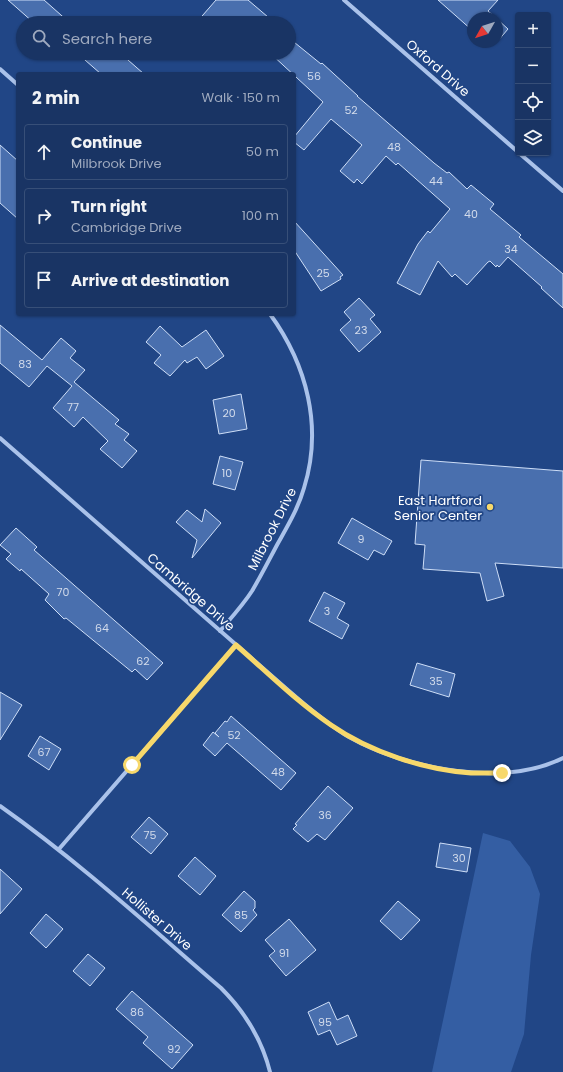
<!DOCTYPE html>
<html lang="en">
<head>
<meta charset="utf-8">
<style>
  :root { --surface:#193464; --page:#263f6d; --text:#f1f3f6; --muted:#9faabf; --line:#374f78 }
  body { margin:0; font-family:Poppins,sans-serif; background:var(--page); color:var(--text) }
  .controls { position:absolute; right:12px; top:12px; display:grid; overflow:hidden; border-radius:4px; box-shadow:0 1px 3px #0004 }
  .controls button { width:36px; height:36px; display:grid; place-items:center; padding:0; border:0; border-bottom:1px solid var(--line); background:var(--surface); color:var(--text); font:20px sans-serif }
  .compass { position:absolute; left:467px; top:12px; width:36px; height:36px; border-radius:50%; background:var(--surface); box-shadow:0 1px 3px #0004; rotate:231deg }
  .stop { position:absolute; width:12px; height:12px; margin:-9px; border:3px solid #f7d86b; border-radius:50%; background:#fff }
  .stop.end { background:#f7d86b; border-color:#fff; box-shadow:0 1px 4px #0008 }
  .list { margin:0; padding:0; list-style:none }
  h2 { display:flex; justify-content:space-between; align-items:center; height:52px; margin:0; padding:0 16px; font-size:17px }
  h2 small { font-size:13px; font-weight:400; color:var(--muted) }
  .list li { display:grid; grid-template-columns:26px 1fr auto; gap:12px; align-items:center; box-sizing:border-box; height:56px; margin:0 8px 8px; padding:0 8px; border:1px solid var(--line); border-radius:4px }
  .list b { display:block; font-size:15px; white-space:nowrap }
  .list p { margin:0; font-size:13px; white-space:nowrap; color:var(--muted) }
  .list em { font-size:13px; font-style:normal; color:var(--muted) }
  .icon { flex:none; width:22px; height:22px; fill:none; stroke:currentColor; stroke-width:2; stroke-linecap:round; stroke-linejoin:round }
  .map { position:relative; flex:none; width:563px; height:1072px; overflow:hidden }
  .search { position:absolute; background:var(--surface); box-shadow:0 1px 3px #0004; left:16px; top:16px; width:280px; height:44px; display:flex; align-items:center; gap:10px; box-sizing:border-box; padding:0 14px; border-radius:22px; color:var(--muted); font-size:15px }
  .panel { position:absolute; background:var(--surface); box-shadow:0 1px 3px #0004; left:16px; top:72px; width:280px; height:244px; border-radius:4px }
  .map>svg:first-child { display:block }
  .green { fill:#345ea3 }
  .building { fill:#496fae; stroke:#cedef7 }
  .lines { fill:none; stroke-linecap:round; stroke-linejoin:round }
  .street { stroke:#aac2ea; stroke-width:4 }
  .route { stroke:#f7d86b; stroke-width:5 }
  .poi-dot { fill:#f7d86b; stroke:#214686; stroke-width:1.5 }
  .labels { text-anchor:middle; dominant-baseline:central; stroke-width:3.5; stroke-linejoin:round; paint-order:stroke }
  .number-label { font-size:11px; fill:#d2dbeb }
  .street-label { font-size:13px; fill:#fff; stroke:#214686 }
  .poi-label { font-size:13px; fill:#fff; stroke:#214686; text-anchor:end }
</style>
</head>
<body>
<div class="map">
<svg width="563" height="1072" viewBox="0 0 563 1072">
  <rect width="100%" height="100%" fill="#214686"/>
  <polygon class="green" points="483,833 510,841 530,867 540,894 531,955 524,1034 511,1072 432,1072"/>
  <g class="building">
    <polygon points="8,0 44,0 70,23 34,23"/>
    <polygon points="216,0 248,0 275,23 196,23"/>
    <polygon points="438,0 498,0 488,11 496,18 473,18 473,31"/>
    <polygon points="497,19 508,29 497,42"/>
    <polygon points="289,38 321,64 322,63 358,96 357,96 434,163 447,173 449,172 467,189 471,185 494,204 490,209 521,235 519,237 563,274 563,308 541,288 542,287 508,257 499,267 497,265 496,267 490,261 488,262 467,285 455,274 452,277 438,261 420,295 397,283 418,244 428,231 430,233 450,209 398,163 396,165 386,156 362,184 357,179 354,183 340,171 362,145 331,119 304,150 294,142 294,137 323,102 270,53 289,53"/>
    <polygon points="77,53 120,53 144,74 101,74"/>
    <polygon points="0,145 18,161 18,219 0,203"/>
    <polygon points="294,221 343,275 340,277 341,279 321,291 294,250"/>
    <polygon points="359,298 375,315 370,319 381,332 359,352 340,330 351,320 344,312"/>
    <polygon points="0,325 42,360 61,338 76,351 70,358 85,370 74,382 119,420 115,424 129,434 124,440 137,451 122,468 100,449 108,441 83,417 74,427 53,408 72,386 47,366 29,387 0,363"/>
    <polygon points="160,326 182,347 206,330 224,356 206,369 197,357 187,363 185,360 170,376 154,363 161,355 146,342"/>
    <polygon points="241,394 247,429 219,434 213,400"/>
    <polygon points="220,456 243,462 235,490 213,484"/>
    <polygon points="421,460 563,471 563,568 495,563 504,596 487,601 480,573 423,569 425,545 415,544"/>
    <polygon points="205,509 221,523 192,558 197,540 176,522 187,510 202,522"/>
    <polygon points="352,518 392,541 384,555 374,550 368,560 338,543"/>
    <polygon points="16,528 37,547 34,550 163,663 147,680 135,669 132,672 66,618 64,619 45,600 49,594 21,569 20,571 6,559 11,554 0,545"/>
    <polygon points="324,592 345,603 337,618 349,625 342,639 309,621"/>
    <polygon points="417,663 455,674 449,697 410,685"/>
    <polygon points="0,692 22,705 0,740"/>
    <polygon points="231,716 296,773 281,790 227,743 215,756 203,745 213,732 219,737 215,733 225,721 227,722"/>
    <polygon points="40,736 61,749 49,770 28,756"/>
    <polygon points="328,786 353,808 325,840 317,834 308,842 293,829 297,825 295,824"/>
    <polygon points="149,817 168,834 151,854 131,837"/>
    <polygon points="440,843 471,848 467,872 436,867"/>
    <polygon points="195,857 216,876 200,895 178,876"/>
    <polygon points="0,869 22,889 0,914"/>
    <polygon points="244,891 255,901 255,908 253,910 257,915 241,932 222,915"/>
    <polygon points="398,901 420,920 401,940 380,921"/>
    <polygon points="46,914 63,929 46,948 30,933"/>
    <polygon points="289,919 316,950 286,976 269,956 275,951 265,940"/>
    <polygon points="88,954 105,968 90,986 73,971"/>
    <polygon points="132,991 193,1045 172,1069 143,1043 148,1037 116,1009"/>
    <polygon points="329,1002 337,1020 348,1015 357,1036 337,1045 330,1030 318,1035 308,1012"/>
  </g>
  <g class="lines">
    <g class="street">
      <polyline points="344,0 518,152"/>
      <polyline points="0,69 18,85"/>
      <polyline points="519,153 563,191"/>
      <path d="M0 438 289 691C308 707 327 724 349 737 406 769 503 788 563 758"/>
      <path d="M220 631C231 618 243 605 252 591 261 576 269 560 277 545 287 527 298 509 304 488 323 427 307 365 270 314"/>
      <path d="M0 806C78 861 149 926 221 988 245 1012 262 1040 270 1072"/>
      <polyline points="59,849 236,645"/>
    </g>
  </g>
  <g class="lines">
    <path class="route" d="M132 765 236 645C267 672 297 702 331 725 370 752 425 770 471 773 482 773 492 773 502 773"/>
  </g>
  <circle class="poi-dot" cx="490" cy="507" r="4"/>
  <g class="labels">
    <g class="number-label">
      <text x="314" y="76">56</text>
      <text x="351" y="110">52</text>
      <text x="394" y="147">48</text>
      <text x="436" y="181">44</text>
      <text x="471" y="214">40</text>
      <text x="511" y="249">34</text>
      <text x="323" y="273">25</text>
      <text x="361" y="330">23</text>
      <text x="25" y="364">83</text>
      <text x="73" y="407">77</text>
      <text x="229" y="413">20</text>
      <text x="227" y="473">10</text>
      <text x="361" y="539">9</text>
      <text x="63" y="592">70</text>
      <text x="327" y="611">3</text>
      <text x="102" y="628">64</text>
      <text x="143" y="661">62</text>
      <text x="436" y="681">35</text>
      <text x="234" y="735">52</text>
      <text x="44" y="752">67</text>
      <text x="278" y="772">48</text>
      <text x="325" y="815">36</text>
      <text x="150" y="835">75</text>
      <text x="459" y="858">30</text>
      <text x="241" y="915">85</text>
      <text x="284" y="953">91</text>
      <text x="137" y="1012">86</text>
      <text x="325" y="1022">95</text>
      <text x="174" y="1049">92</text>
    </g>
    <g class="street-label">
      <text transform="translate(438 68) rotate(41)">Oxford Drive</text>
      <text transform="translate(272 529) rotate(-63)">Milbrook Drive</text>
      <text transform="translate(191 592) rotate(41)">Cambridge Drive</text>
      <text transform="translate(157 919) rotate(41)">Hollister Drive</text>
    </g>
    <g class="poi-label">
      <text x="482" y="500">East Hartford<tspan x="482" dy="15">Senior Center</tspan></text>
    </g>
  </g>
</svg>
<div class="controls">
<button>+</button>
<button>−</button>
<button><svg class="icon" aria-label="locate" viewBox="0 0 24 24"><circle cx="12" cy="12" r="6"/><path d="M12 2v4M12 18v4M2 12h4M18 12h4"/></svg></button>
<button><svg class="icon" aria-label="layers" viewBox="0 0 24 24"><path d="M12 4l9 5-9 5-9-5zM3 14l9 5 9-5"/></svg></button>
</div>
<svg class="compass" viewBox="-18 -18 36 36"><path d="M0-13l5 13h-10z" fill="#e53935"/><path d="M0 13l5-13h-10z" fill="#9faabf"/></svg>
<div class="stop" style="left:132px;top:765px"></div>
<div class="stop end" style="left:502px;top:773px"></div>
<div class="search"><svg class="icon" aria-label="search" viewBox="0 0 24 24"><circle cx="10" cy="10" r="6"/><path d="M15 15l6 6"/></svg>Search here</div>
<section class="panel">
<h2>2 min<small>Walk · 150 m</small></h2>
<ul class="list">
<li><svg class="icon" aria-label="ahead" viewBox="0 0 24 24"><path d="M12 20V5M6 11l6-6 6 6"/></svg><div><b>Continue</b><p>Milbrook Drive</p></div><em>50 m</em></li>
<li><svg class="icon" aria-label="right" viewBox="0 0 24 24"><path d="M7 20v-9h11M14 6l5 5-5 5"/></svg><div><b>Turn right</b><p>Cambridge Drive</p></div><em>100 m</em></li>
<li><svg class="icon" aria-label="arrive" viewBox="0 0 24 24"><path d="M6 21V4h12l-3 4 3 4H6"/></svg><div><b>Arrive at destination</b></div></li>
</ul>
</section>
</div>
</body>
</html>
